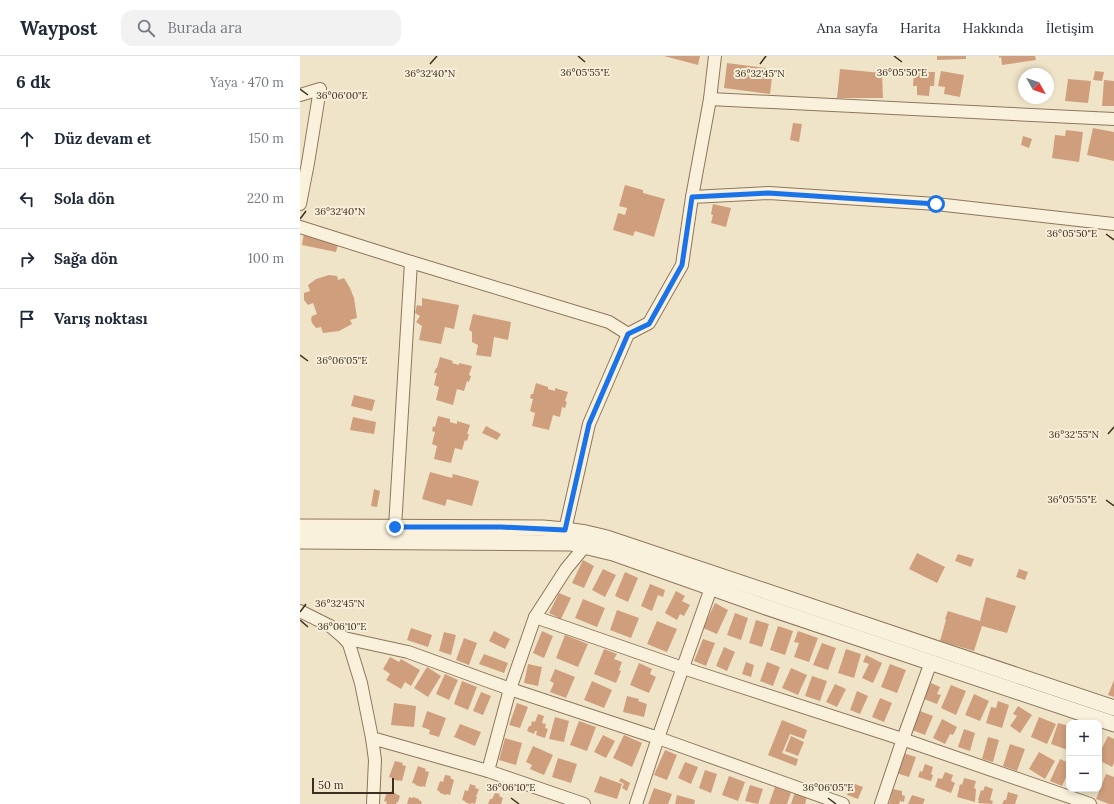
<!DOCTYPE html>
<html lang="tr">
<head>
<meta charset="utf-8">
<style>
  :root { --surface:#fff; --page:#f2f2f3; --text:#1f2937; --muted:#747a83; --line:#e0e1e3 }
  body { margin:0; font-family:Lora,serif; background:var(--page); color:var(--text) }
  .controls { position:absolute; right:12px; bottom:12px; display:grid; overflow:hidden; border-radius:8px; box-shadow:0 2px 6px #0003 }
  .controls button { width:36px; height:36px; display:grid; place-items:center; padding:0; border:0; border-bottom:1px solid var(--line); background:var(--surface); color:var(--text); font:20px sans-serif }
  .compass { position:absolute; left:718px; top:12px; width:36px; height:36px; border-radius:50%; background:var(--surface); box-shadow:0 2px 6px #0003; rotate:130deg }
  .scale { position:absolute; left:12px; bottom:10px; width:82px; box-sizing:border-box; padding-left:4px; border:2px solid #3d2e20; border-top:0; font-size:11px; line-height:14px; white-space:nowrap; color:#3d2e20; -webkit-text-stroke:3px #f7eed8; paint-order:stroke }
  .stop { position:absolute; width:12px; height:12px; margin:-9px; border:3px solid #1a73e8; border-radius:50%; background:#fff }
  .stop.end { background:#1a73e8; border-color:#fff; box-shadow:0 1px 4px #0008 }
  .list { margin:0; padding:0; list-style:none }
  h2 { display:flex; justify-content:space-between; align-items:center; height:52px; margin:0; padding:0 16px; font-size:17px }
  h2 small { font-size:13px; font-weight:400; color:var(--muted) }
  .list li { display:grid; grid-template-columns:26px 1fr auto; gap:12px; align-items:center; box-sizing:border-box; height:60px; padding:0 16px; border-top:1px solid var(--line) }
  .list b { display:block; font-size:15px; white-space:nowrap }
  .list em { font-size:13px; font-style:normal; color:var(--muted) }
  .icon { flex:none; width:22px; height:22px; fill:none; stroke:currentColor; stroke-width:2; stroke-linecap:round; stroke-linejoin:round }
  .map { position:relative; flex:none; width:814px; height:748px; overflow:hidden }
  header { display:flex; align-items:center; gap:24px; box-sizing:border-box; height:56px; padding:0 20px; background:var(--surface); border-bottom:1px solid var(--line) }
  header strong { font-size:19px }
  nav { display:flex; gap:22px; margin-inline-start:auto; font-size:14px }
  .search { width:280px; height:36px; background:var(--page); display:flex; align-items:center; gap:10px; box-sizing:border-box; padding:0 14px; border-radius:12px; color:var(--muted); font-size:15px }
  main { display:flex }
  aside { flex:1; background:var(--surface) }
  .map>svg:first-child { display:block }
  .building { fill:#cf9f7d }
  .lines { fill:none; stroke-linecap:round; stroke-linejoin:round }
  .minor-casing { stroke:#8d765c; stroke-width:14 }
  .tertiary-casing { stroke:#8d765c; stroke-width:17 }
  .minor { stroke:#faf1dc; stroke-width:12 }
  .tertiary { stroke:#faf1dc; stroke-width:15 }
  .route { stroke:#1a73e8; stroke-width:5 }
  .ticks { fill:none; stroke:#3d2e20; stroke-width:1.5 }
  .ticks-label { font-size:10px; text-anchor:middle; fill:#3d2e20; stroke:#f7eed8; stroke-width:4; stroke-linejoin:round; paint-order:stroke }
</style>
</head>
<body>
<header>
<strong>Waypost</strong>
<div class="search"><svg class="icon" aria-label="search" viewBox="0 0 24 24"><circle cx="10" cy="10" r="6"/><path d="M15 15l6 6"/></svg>Burada ara</div>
<nav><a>Ana sayfa</a><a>Harita</a><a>Hakkında</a><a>İletişim</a></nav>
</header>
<main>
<aside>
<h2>6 dk<small>Yaya · 470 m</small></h2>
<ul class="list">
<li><svg class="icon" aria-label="ahead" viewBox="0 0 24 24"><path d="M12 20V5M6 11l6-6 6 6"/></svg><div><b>Düz devam et</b></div><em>150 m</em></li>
<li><svg class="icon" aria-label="left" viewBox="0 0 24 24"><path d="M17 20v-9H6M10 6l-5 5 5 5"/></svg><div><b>Sola dön</b></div><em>220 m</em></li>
<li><svg class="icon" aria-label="right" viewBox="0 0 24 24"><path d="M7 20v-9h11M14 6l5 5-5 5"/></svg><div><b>Sağa dön</b></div><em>100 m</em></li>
<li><svg class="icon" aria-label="arrive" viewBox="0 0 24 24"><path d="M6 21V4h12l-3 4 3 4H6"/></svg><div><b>Varış noktası</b></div></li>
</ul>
</aside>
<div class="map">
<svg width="814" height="748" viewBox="0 0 814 748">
  <rect width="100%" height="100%" fill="#f0e4c8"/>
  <g class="building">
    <polygon points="364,0 400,0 398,9"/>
    <polygon points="637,0 666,0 666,3 637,4"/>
    <polygon points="699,0 735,0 736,4 702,9 701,1 699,2"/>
    <polygon points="427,7 473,13 470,38 424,32"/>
    <polygon points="540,13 582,17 583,42 537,42"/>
    <polygon points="641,15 664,19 660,41 644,38 645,31 638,30"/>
    <polygon points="795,15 804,16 802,25 793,24"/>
    <polygon points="614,16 635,16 634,30 630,30 629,40 617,39 617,30 613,30"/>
    <polygon points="768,23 791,25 788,47 765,45"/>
    <polygon points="804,24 814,25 814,50 802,50"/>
    <polygon points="493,67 502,68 499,86 490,84"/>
    <polygon points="793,72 814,76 814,105 787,99"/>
    <polygon points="766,74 783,76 779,106 752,102 755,79 765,80"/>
    <polygon points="723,80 732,83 729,92 721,89"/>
    <polygon points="325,129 343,134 343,137 365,143 354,181 335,175 333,180 313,174 318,157 325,159 327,152 319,150"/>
    <polygon points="413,148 431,152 426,171 411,167 413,159 411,158"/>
    <polygon points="4,177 39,184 36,196 2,189"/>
    <polygon points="29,219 37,220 38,224 44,222 50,232 54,242 57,262 50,264 52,268 39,275 23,277 21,271 16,272 12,267 11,263 12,260 17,258 13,247 8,249 4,244 4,237 10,235 8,229 16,223"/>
    <polygon points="122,242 159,249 154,273 145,271 141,288 119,284 122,270 116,266 120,260 115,257 117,249 122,250"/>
    <polygon points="173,258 211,266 208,284 194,281 191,301 176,299 178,289 172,286 172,276 169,274"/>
    <polygon points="140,301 153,305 152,307 159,309 159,307 172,310 169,319 171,320 169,326 167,325 164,335 157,333 153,349 136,344 139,331 134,329 137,317 134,317 136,312 137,312"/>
    <polygon points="236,327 248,331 248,333 255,335 255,332 268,336 265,345 267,346 265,352 262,351 260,361 253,359 249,374 232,370 235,357 230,355 233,343 230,342 231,338 233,338"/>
    <polygon points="54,339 75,344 72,355 51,350"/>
    <polygon points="138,360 150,363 150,366 157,368 157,365 170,369 167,378 169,378 167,385 165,384 162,394 155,392 151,407 134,403 137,390 132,388 135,376 132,375 133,370 135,371"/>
    <polygon points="53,361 76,366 74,378 50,374"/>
    <polygon points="186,370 201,378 197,384 182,377"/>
    <polygon points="130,416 152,422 153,418 179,425 172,450 147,443 145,450 122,443"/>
    <polygon points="74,433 80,435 77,451 71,450"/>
    <polygon points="617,497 645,511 637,527 609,513"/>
    <polygon points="658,498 674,503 671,511 655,505"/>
    <polygon points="283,504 294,510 284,532 272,527"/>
    <polygon points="303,513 316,519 305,541 292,534"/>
    <polygon points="719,513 728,516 725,524 716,521"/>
    <polygon points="325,516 338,522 328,546 315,540"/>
    <polygon points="350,528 365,534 363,541 358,539 352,555 341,550"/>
    <polygon points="376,535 385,540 382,545 390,549 384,560 380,558 377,564 365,557"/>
    <polygon points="259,537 271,542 261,563 249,557"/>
    <polygon points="686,541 716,550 707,577 682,570 674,595 640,585 646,564 645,563 648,555 680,565"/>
    <polygon points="283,543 305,552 297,571 275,562"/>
    <polygon points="415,547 428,554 417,578 403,572"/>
    <polygon points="317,554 339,562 331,582 310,574"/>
    <polygon points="435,557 448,562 441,584 427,579"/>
    <polygon points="456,564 469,568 462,591 449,587"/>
    <polygon points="357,565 377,573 367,596 347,588"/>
    <polygon points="478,570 493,575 485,599 470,594"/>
    <polygon points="111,572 132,579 128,591 107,584"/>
    <polygon points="194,575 210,583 205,593 189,585"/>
    <polygon points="242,575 253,580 244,602 233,597"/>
    <polygon points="498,575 518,582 509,606 494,601 499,587 494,586"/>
    <polygon points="144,576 156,579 151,599 139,595"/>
    <polygon points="265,579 288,588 278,611 256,602"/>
    <polygon points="164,582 177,587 169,609 156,604"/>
    <polygon points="403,583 415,587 406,610 394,605"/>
    <polygon points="522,587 536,592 528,614 513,609"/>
    <polygon points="424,591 435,596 427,615 416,610"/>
    <polygon points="304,593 317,598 314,603 322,606 319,614 321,615 316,627 294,618"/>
    <polygon points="546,593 561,598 554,622 538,617"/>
    <polygon points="184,598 208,607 204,617 179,608"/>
    <polygon points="566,599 582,607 573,627 562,622 569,608 563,606"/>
    <polygon points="90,601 99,606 101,603 120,614 111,630 105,626 101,633 86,624 90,618 83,613"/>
    <polygon points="446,606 454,609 451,621 442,618"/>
    <polygon points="467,606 480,611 473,630 460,625"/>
    <polygon points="339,607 352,613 350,618 356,621 349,637 330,629"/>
    <polygon points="228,608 242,611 238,630 224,627"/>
    <polygon points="590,608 606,614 597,637 581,631"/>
    <polygon points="127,611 141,620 128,641 114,632"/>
    <polygon points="491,612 507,619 498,639 482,632"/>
    <polygon points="255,613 275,621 266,642 250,636 254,627 250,625"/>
    <polygon points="145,618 158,624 149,644 136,638"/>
    <polygon points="512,620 527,625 520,645 505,640"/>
    <polygon points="814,624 814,641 808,639"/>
    <polygon points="162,625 177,631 168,654 154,648"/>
    <polygon points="292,625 312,634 304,652 284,644"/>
    <polygon points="631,627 640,631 637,638 641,639 637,648 624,643"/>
    <polygon points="535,628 546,633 537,651 526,646"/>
    <polygon points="651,629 666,635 656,659 641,652"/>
    <polygon points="557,635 568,640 560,658 550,654"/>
    <polygon points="181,636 191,640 183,659 173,655"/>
    <polygon points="674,638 689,645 680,665 665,659"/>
    <polygon points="327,640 339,643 338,645 347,648 344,661 323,656"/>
    <polygon points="580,642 592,647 584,666 572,661"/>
    <polygon points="698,645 709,649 702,672 686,667 691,651 696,652"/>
    <polygon points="94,647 116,650 114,671 91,669"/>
    <polygon points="217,647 228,651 220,672 209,669"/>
    <polygon points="718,650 732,659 720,677 710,670 717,660 713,658"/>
    <polygon points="127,655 146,662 139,681 129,678 130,674 122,671"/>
    <polygon points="620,655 633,660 625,679 612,674"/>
    <polygon points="238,658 244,660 242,667 246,668 245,672 248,673 245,682 236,679 237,675 235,675 234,678 227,675 229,670 231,670 232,665 235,666"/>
    <polygon points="255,661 269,665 264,686 249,683"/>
    <polygon points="739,661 756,668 747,688 731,681"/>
    <polygon points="642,663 657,671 653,679 650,678 645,688 633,682"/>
    <polygon points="482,664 507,674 504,683 490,678 482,697 498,703 496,710 468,699"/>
    <polygon points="279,665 296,671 287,695 270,689"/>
    <polygon points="758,667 769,670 769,689 768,694 751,688"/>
    <polygon points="160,668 181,676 175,690 154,681"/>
    <polygon points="664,673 675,677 670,695 658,691"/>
    <polygon points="303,679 315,685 306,702 294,696"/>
    <polygon points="324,679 342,687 332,711 313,702"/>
    <polygon points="491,680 504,686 498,700 485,695"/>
    <polygon points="808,680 814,683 814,707 812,711 799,704 799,698"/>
    <polygon points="688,681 699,684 693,706 682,703"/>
    <polygon points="205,682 222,687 216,709 199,704"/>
    <polygon points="710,688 725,693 717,715 703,710"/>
    <polygon points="233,690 253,699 244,719 230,713 232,709 226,706"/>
    <polygon points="365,694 377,699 367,724 354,719"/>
    <polygon points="739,696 755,705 745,723 729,713"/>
    <polygon points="603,697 616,701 609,721 596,717"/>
    <polygon points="258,702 277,708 271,727 252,721"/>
    <polygon points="760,703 769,707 769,715 762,730 750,725"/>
    <polygon points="95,705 103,707 102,709 106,710 102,725 99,724 99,725 92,723 92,722 89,721"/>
    <polygon points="385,706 398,711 391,728 378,722"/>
    <polygon points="625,708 633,711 631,718 633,719 631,725 618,721 620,715 622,716"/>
    <polygon points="118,710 126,713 125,715 129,716 125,731 122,730 122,731 115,729 116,728 112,727"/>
    <polygon points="405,714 417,718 411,737 399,732"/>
    <polygon points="645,716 653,719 651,725 655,727 651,737 635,731 638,722 642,723"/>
    <polygon points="806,718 814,721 814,748 809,748 796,743"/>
    <polygon points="145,719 151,720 150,722 154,724 150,739 147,738 146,739 140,737 140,736 137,734 140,725 143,726"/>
    <polygon points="300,720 322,728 317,743 294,736"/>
    <polygon points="429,720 445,726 438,745 422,739"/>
    <polygon points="321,722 330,727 327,735 322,732 324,728 319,725"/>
    <polygon points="664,722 676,725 674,732 676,733 675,746 657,741 660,728 662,729"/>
    <polygon points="552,727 563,731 558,743 547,739"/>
    <polygon points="170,728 176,730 175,732 179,733 176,741 177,741 175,748 172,747 170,748 165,746 165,745 162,744 165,734 168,735"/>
    <polygon points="450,729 463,733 458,748 445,745"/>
    <polygon points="685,730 693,733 690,744 693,745 692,748 678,747 679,744 678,744 681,734 683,735"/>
    <polygon points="475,731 491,737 487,748 469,748"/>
    <polygon points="354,732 372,738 368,748 348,748"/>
    <polygon points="593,733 602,735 602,739 605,740 604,746 600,745 599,748 589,748"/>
    <polygon points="91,735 100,740 98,746 97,746 96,748 86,748 87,746 84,745 87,736 91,737"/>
    <polygon points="495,736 507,740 505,748 491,748"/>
    <polygon points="708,736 718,739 715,748 702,748 704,744 706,744"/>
    <polygon points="195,737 200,738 199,740 203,742 201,748 188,748 190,743 192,743"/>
    <polygon points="377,739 395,744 394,748 375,748"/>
    <polygon points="612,739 625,743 623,748 608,748"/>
    <polygon points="109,741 112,742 113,741 119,743 119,744 122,746 121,748 107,748"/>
  </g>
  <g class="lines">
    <defs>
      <g id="minor">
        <polyline points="0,39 20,33 8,107 0,148"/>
        <polyline points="410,43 814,63"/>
        <polyline points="392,141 469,137 636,148 814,168"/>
        <polyline points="0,171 111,206 309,266 328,278"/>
        <polyline points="95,471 111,206"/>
        <polyline points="265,474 289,368 328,278 349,267 382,209 392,141 410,43 415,0"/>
        <polyline points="0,555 30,570 44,582 49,588 61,627 72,682 75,704 73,748"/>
        <polyline points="235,561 383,612 602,683 790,748"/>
        <polyline points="44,582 108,596 210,633 358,682 543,748"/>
        <polyline points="72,682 188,715 284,748"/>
        <polyline points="188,715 210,633 235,561 266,513 285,490"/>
        <polyline points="336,748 358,682 411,532"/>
        <polyline points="581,748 603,683 631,606"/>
      </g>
      <g id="tertiary">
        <polyline points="0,471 243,472 265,474 286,477 307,482 814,652"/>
        <polyline points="0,485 271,487 313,497 463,550 814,668"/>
      </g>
    </defs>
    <use href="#minor" class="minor-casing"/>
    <use href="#tertiary" class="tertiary-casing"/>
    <use href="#minor" class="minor"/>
    <use href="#tertiary" class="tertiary"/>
  </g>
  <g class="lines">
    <polyline class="route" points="95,471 201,471 265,474 289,368 328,278 349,268 382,209 392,141 468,137 636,148"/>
  </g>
  <path class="ticks" d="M278 0 285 6M594 0 602 6M130 8 137 0M460 8 466 0M0 33 8 39M0 163 6 155M806 178 814 184M0 299 8 305M808 378 814 371M806 444 814 450M0 556 6 548M0 564 8 571M211 742 219 748M528 742 536 748"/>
  <g class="ticks-label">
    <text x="285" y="20">36°05'55"E</text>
    <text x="602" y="20">36°05'50"E</text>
    <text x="130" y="21">36°32'40"N</text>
    <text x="460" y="21">36°32'45"N</text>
    <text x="42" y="43">36°06'00"E</text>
    <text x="40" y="159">36°32'40"N</text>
    <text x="772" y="181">36°05'50"E</text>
    <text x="42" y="308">36°06'05"E</text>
    <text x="774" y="382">36°32'55"N</text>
    <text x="772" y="447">36°05'55"E</text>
    <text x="40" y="551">36°32'45"N</text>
    <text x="42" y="574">36°06'10"E</text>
    <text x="211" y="735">36°06'10"E</text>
    <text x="528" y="735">36°06'05"E</text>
  </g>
</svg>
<div class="controls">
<button>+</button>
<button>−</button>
</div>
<svg class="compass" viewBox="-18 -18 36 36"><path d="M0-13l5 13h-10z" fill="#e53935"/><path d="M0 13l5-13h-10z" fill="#747a83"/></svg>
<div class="scale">50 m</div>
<div class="stop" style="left:636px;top:148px"></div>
<div class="stop end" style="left:95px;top:471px"></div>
</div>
</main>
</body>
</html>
